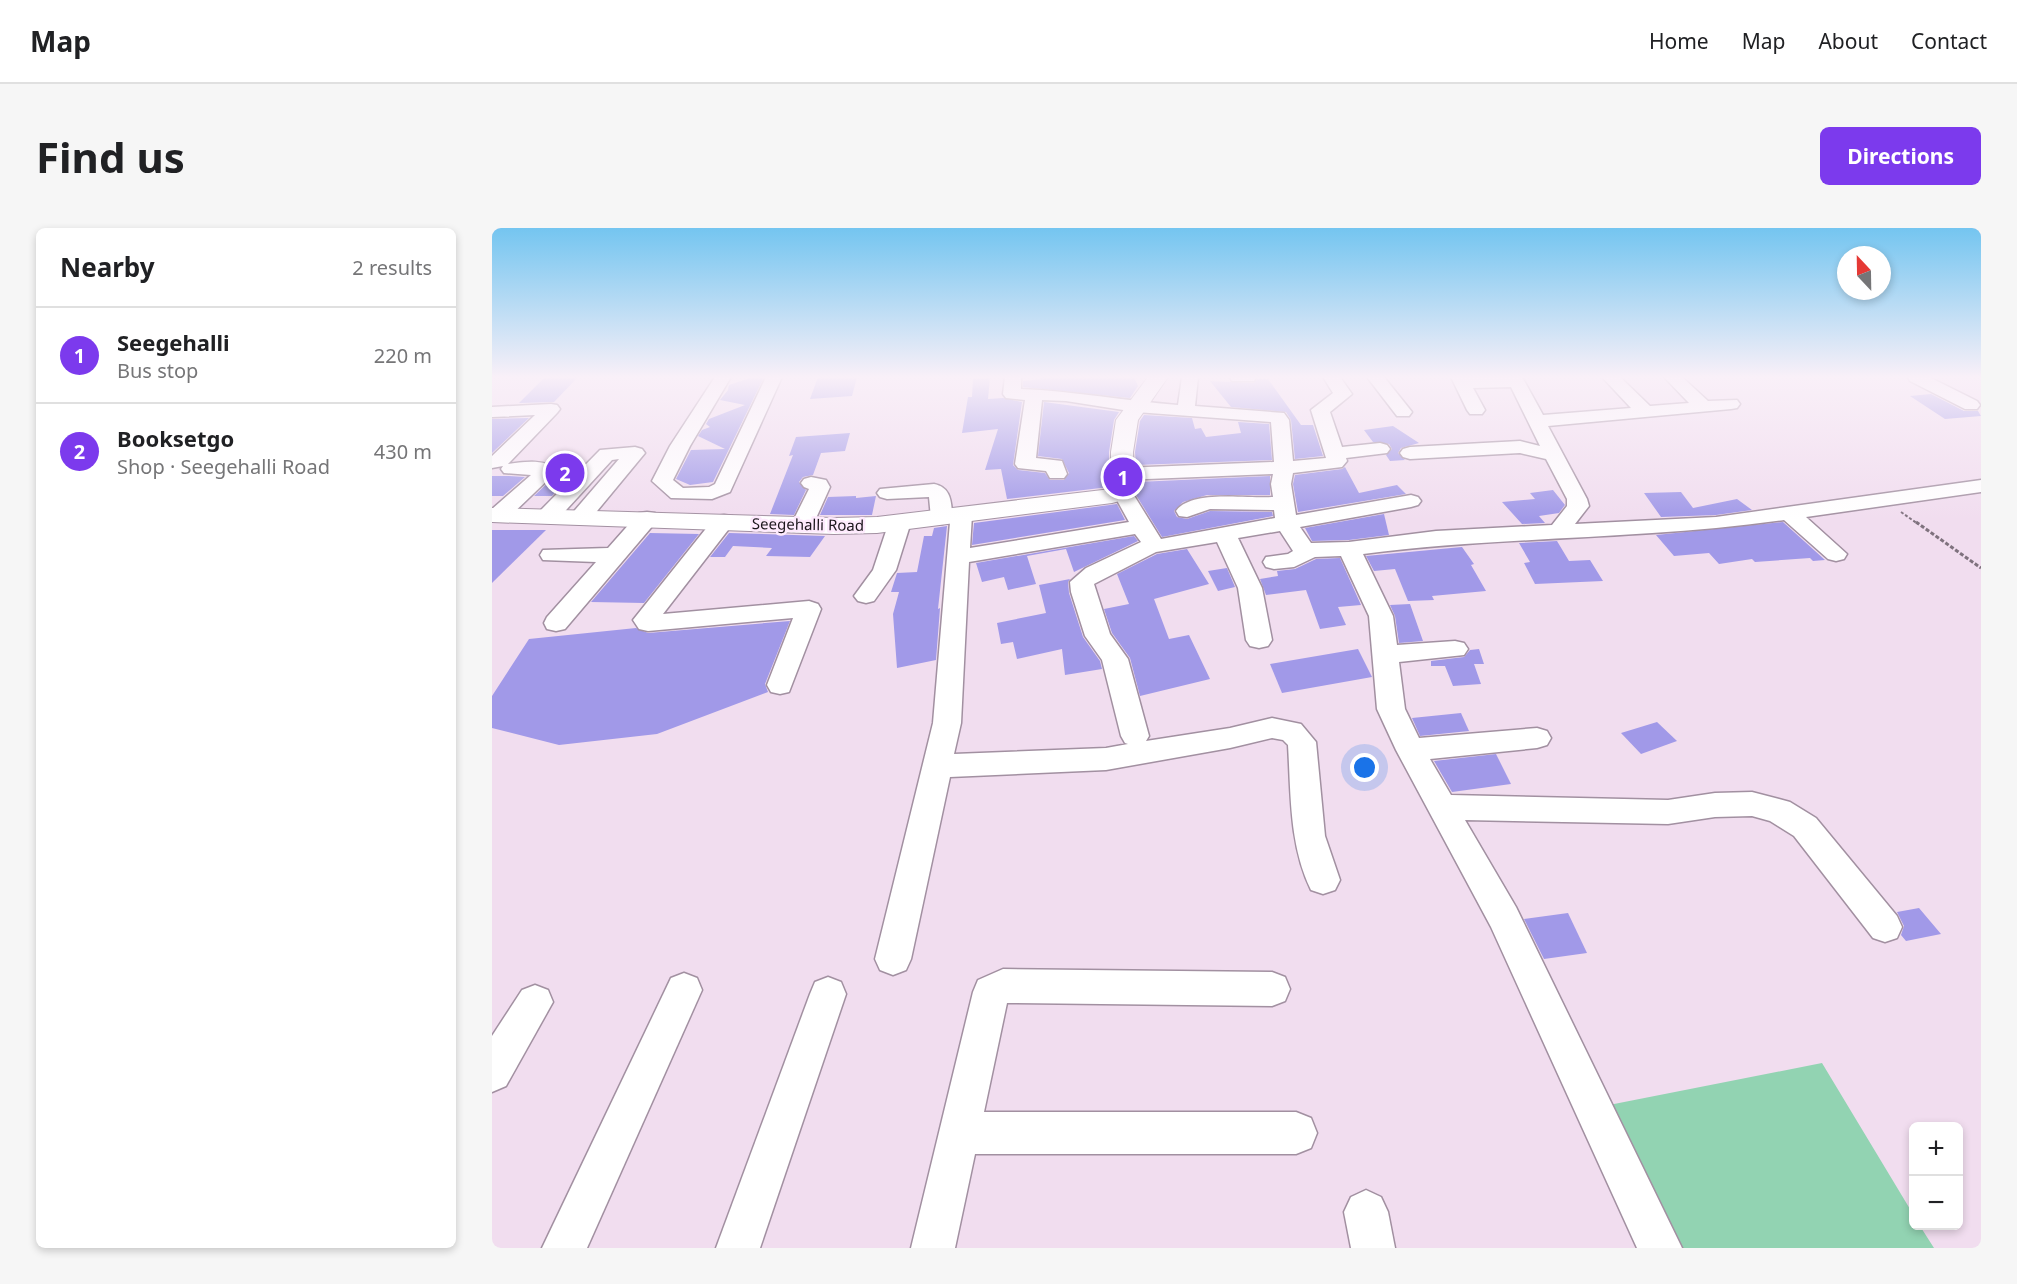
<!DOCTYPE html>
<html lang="en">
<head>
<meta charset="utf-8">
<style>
  :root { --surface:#fff; --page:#f6f6f6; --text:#202124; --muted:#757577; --line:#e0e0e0; --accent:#7c3aed }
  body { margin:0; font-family:"Noto Sans",sans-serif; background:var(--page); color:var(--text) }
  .controls { position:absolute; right:18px; bottom:18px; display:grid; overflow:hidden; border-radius:9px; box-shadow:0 3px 9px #0003 }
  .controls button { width:54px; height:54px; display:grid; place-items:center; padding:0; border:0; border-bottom:2px solid var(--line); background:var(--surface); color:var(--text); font:30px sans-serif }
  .compass { position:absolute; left:1345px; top:18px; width:54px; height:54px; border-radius:50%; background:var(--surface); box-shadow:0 3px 9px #0003; rotate:338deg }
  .you { position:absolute; left:873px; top:540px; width:21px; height:21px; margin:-15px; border:4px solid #fff; border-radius:50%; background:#1a73e8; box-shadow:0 0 0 9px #1a73e833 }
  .badge { display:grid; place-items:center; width:39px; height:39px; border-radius:50%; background:var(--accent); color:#fff; font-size:20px; font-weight:700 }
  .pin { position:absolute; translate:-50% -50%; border:3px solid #fff; box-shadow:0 2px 6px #0006 }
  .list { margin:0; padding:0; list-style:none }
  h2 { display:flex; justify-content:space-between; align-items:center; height:78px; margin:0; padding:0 24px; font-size:26px }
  h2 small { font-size:20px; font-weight:400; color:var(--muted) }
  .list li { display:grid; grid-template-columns:39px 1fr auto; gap:18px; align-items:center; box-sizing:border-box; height:96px; padding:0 24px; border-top:2px solid var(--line) }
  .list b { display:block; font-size:22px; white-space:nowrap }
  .list p { margin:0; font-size:20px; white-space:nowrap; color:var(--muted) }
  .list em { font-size:20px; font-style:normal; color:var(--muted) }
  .map { position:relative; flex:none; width:1489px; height:1020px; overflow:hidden; border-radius:9px }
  header { display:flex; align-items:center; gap:36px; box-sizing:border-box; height:84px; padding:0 30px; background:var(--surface); border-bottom:2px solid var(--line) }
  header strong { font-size:28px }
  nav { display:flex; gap:33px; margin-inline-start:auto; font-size:21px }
  .intro { display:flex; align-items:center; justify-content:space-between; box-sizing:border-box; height:144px; padding:0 36px }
  h1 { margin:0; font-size:42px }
  .button { padding:15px 27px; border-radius:9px; background:var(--accent); color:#fff; font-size:21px; font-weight:700 }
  main { display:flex; gap:36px; padding:0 36px }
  aside { flex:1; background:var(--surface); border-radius:9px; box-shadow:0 3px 9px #0003 }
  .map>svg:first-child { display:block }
  .green { fill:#92d3b2 }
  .building { fill:#a199e8 }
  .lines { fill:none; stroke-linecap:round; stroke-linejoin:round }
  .minor-casing { stroke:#a290a1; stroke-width:3 }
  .major-casing { stroke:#a290a1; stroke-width:2 }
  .path-far1 { stroke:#7f727e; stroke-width:2; stroke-dasharray:3 2; stroke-linecap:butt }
  .path { stroke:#7f727e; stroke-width:3; stroke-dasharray:4 2; stroke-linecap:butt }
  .minor { fill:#fff; fill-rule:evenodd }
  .major { fill:#fff; fill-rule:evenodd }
  .labels { text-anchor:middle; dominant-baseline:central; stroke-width:5; stroke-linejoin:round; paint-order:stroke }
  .far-street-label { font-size:15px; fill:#1c161c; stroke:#feeafd }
</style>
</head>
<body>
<header>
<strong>Map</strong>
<nav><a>Home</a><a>Map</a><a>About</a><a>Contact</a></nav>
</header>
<div class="intro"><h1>Find us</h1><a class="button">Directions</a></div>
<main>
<aside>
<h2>Nearby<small>2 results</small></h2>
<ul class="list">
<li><span class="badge">1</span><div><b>Seegehalli</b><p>Bus stop</p></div><em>220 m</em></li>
<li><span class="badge">2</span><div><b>Booksetgo</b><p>Shop · Seegehalli Road</p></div><em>430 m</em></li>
</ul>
</aside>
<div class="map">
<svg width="1489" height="1020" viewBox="0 0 1489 1020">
  <rect width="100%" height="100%" fill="#f1ddef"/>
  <polygon class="green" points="1330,835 1421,986 1422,998 1428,998 1442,1020 1185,1020 1117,877"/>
  <g class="building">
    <polygon points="53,149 86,149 62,174 27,175"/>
    <polygon points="261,149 272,149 221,254 198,257 184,251 199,222 233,221 206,208 210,202 218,199 214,196 217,191 253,177 228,172 236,162 237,157"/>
    <polygon points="326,149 365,149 360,168 318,171"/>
    <polygon points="549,149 642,149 646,158 638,170 531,159 531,153 549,151"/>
    <polygon points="498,150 496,171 511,170 530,174 521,237 526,242 553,245 558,252 572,252 577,245 570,231 546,228 552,174 627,184 622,192 617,224 617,259 515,271 509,241 493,242 506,201 470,205 476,169 480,169 481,151"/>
    <polygon points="765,151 776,151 809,197 821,197 831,228 803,231 799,192 794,184 739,179 718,153 762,155"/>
    <polygon points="1439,166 1472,183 1486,183 1489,188 1453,191 1418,168"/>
    <polygon points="652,187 700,190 703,201 709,200 714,209 749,205 746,194 777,196 780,232 644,237 643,224 648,193"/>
    <polygon points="37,190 0,225 0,191"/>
    <polygon points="901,198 927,215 909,220 906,225 913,232 898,233 894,227 900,221 897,216 881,214 872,202"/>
    <polygon points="358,205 353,223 329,225 321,247 311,249 307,254 314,262 302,287 278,286 301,227 297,228 304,209"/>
    <polygon points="853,239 867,265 905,257 914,266 806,284 801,256 803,247 850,241"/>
    <polygon points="64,247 79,247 60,268 42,268"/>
    <polygon points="0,248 17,248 33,249 11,268 0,268"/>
    <polygon points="778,248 778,267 715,267 691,274 682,283 685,289 695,291 718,283 780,284 781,288 670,309 644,267 645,254"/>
    <polygon points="1061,262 1073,277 1067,285 1047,288 1053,295 1030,296 1010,274 1043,271 1038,265"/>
    <polygon points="1189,264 1201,280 1245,271 1260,282 1224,287 1169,289 1152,265"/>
    <polygon points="364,268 364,270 384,268 380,287 328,287 336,269"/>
    <polygon points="625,276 633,292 480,317 482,295"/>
    <polygon points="892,286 897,307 857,312 820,313 813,300"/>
    <polygon points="1291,294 1333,332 1321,333 1318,330 1263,334 1260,331 1227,336 1217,325 1182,328 1164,307"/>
    <polygon points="455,298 446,381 448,380 444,432 405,440 401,386 407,364 399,364 405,345 425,344 432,308 440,308 442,300"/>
    <polygon points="0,302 54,302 0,355"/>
    <polygon points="158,305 207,306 152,375 99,374"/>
    <polygon points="237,305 333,308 318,329 274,328 280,320 241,318 233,329 218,329"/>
    <polygon points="642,308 646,313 582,344 574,321 535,328 544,356 516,362 512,349 490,354 484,335"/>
    <polygon points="1065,313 1077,333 1098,332 1111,353 1043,356 1032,335 1038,334 1027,315"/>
    <polygon points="970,319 982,336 979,337 994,363 940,368 942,372 916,373 903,341 882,343 874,328"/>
    <polygon points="695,321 717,356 662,371 677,411 697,407 718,451 648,468 638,430 620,405 612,381 637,376 625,346 665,326"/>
    <polygon points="848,330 869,377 846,379 854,397 828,401 814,362 774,367 768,351 786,348 785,343 803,341 824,331"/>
    <polygon points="735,340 743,359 726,363 716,343"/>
    <polygon points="578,351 576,354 577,365 591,409 608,433 610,441 573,447 570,421 525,431 521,414 509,416 505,395 554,385 547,357"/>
    <polygon points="918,376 931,413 907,415 903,388 898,377"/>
    <polygon points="298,393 273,456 276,464 165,506 67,517 0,500 0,468 37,411 144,400 156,405"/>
    <polygon points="866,421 880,449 790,465 778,436"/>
    <polygon points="987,421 992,436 982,436 989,456 961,458 953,438 939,438 939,433 972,429 978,422"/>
    <polygon points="969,485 977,503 928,508 920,490"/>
    <polygon points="1165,494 1185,513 1149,526 1129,505"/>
    <polygon points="1004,526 1019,556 960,564 942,533"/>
    <polygon points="1427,680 1449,706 1414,713 1409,707 1412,698 1405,684"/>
    <polygon points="1076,685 1095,725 1052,731 1032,691"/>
  </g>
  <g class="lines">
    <defs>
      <g id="minor">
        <polygon points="223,149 239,149 198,218 181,252 191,260 217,259 223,256 274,149 290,149 238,264 220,271 179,270 160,253 178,218"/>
        <path d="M513 149H529V161C582 163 633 173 686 177L690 149H706L703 178 792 185 797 192 801 233 834 230 819 182 841 165 831 149H848L860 166 838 184 850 219 888 215 895 217 898 221 895 225 854 230 855 233 850 239 801 245 799 256 804 287 919 267 926 269 929 273 926 277 919 279 808 299 819 315 857 314 944 303 1060 297 1075 278V271L1054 231 1028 225 918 231 911 229 908 225 911 221 918 219 1028 213 1048 218 1019 159 981 160 993 182 990 186H978L975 182 959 149H1030L1051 187 1139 180 1110 149H1128L1158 178 1197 175 1172 149H1190L1216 173 1245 172 1248 176 1245 180 1239 181 1056 198 1095 271 1097 278 1083 296 1224 289 1489 252V264L1314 289 1355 326 1352 331 1344 333 1336 331 1292 292C1152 312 1011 308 871 326L901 388 905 417 963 413 972 415 976 421 972 427 907 434 913 481 927 510 1045 500 1055 503 1059 510 1055 517 1045 520 938 531 959 567 1176 572 1223 565 1260 564 1287 571 1298 574 1324 590 1405 688 1410 699 1405 710 1393 714 1381 710 1302 608 1278 593 1260 588 1223 589 1176 596 973 592 1024 679 1190 1020H1145L999 699 904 522 885 481 877 388 849 328 823 329 802 339 782 341 774 339 771 334 774 329 796 326 801 323 788 303 746 310 770 360 780 412 776 418 767 420 758 418 754 412 746 360 725 314 664 324 602 356 618 406 636 431 657 508 654 513 738 500 780 490 809 496 824 514 833 608 848 652 843 662 831 666 819 662C797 617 799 566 796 517L791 512 780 510 738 520 614 542 458 549 419 731 414 742 401 747 388 742 383 731 441 495 458 294 450 296 442 295 439 290 437 269 395 271 388 269 385 265 388 261 442 256C457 259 459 270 460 284L469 281 477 282 480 287 478 320 637 294 621 265 624 261 631 259 638 261 669 311 783 290 782 282 718 281 695 289 687 288 684 283C699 261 757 271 781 269L779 256 781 246 630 252 623 250 620 246 623 242 630 240 782 234 779 194 644 184 574 173 550 172 544 230 570 233 575 246 572 250H558L554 243 526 240 523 236 533 172 514 170 511 166ZM643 306 649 314 594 340 578 354 579 364 593 408 610 432 629 508 633 515 636 516 614 520 462 526 469 495 477 334Z"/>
        <polygon points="738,149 764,149 762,153 740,153"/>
        <polygon points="875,149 892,149 920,184 917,188 905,188"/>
        <polygon points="1416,149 1437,149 1485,173 1488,177 1485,181 1473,181 1418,153"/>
        <path d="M59 176 65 177 68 181 65 185 16 236C30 234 56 230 65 243L14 292H0V281L39 247 12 245 9 241 11 238 0 240V228L43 187 0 189V179Z"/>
        <polygon points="143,219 150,221 153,225 96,294 88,295 80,294 77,289 127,231 120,232 64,293 56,294 48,293 45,288 48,283 108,222"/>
        <polygon points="319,249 334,252 338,259 321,297 318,302 310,304 302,302 299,297 317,261 312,259 309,255 312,251"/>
        <polygon points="155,284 163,285 166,290 163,295 73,401 64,403 55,401 52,395 55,389 104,334 51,332 48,327 51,322 116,320 147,285"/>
        <polygon points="232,287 240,288 243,293 171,386 317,373 326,376 329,381 297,464 288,466 279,464 275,457 301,390 156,403 147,401 141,392 224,288"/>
        <polygon points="408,288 416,289 419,294 404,342 382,373 374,375 366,373 362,368 381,342 397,294 400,289"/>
        <polygon points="511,741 780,744 793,749 798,761 793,773 780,778 515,775 492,884 804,884 819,890 825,905 819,920 804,926 483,926 463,1020 419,1020 481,764 486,752"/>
        <polygon points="192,745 205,750 210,762 95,1020 50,1020 179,750"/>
        <polygon points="336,749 349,754 354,766 268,1020 224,1020 318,766 323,754"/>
        <polygon points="43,757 56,762 61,774 14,858 0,864 0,808 30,762"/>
        <polygon points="874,962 889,969 896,984 903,1020 859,1020 852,984 859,969"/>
      </g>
      <polygon id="major" points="656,149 676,149 646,192 641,224 643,265 639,270 620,275 385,305 342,306 0,294 0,280 342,290 385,289 619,261 619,224 624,192"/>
    </defs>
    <use href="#minor" class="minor-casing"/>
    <use href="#major" class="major-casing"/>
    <polyline class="path-far1" points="1409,284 1426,296"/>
    <polyline class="path" points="1424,294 1489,340"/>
    <use href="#minor" class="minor"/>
    <use href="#major" class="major"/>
  </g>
  <linearGradient id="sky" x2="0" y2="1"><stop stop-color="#74c5f0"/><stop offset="0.51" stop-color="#f9f0f8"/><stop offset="1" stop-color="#f9f0f8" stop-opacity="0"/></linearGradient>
  <rect width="1489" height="292" fill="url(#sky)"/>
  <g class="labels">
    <g class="far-street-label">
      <text transform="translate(316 296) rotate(1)">Seegehalli Road</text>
    </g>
  </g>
</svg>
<div class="controls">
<button>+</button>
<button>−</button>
</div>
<svg class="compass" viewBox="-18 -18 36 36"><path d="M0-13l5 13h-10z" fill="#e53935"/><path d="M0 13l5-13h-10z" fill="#757577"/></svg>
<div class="you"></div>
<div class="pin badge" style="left:631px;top:249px">1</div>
<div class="pin badge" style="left:73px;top:245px">2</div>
</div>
</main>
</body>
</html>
